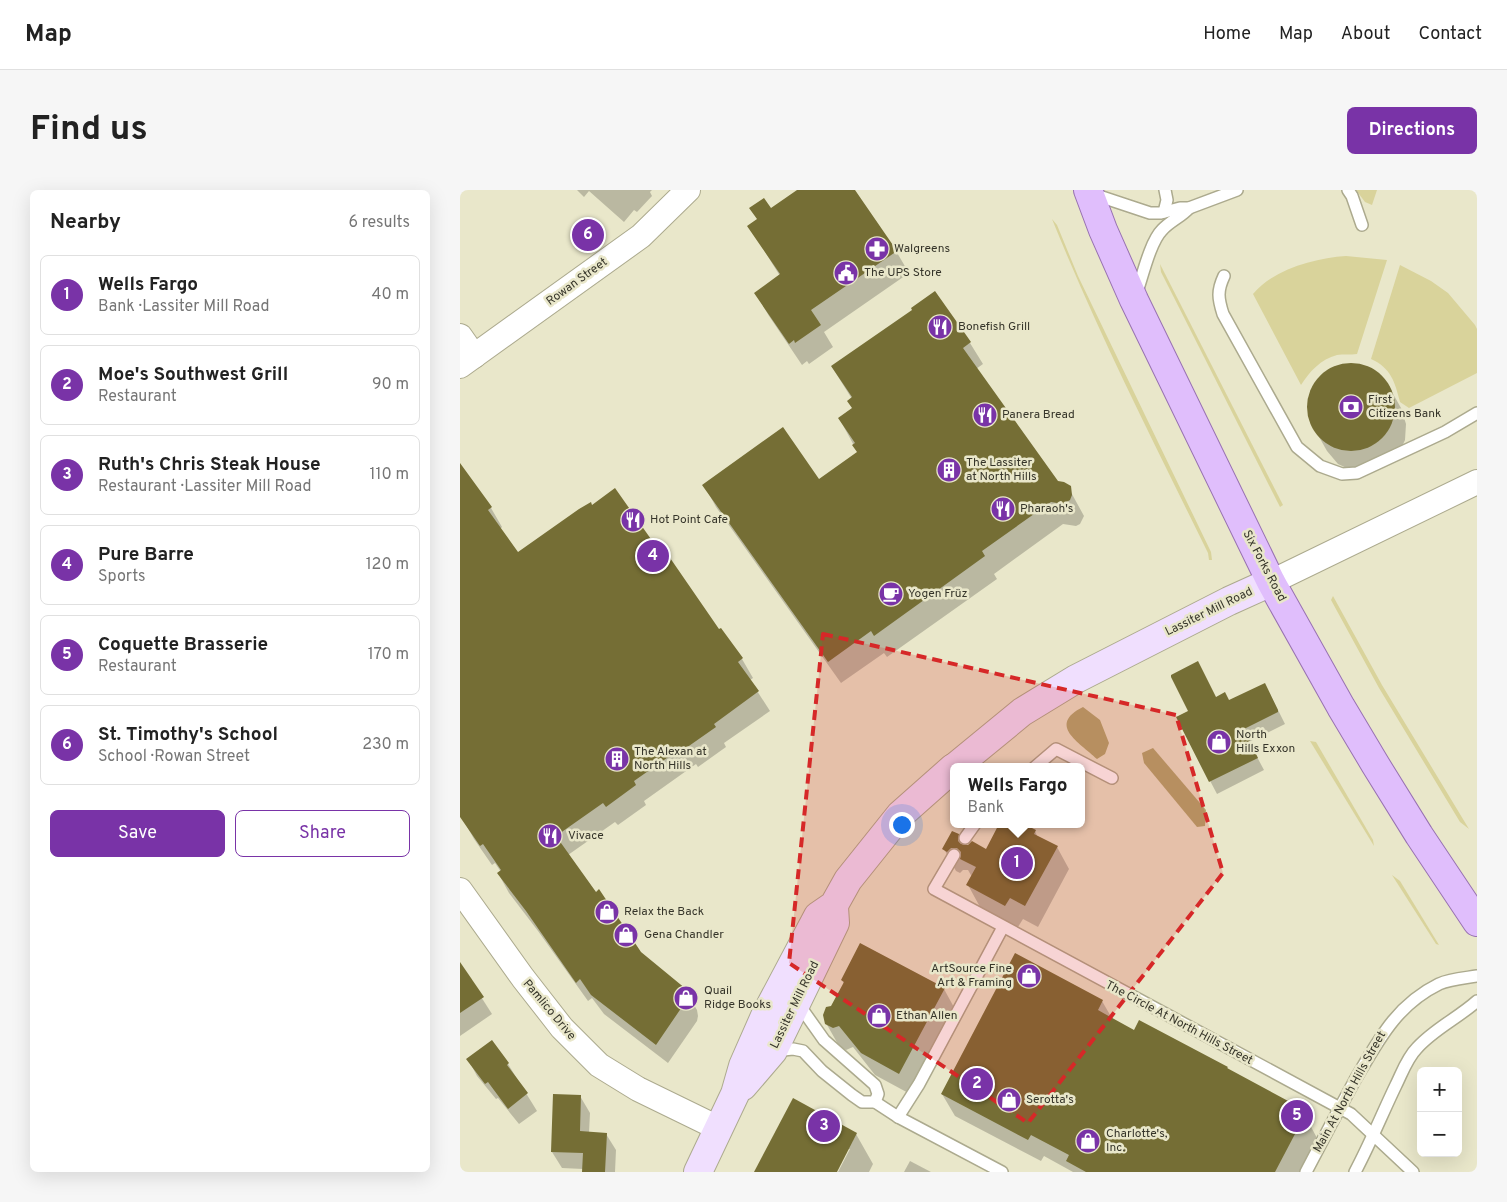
<!DOCTYPE html>
<html lang="en">
<head>
<meta charset="utf-8">
<style>
  :root { --surface:#fff; --page:#f6f6f6; --text:#222; --muted:#767676; --line:#e0e0e0; --accent:#7933a7 }
  body { margin:0; font-family:Overpass,sans-serif; background:var(--page); color:var(--text) }
  .controls { position:absolute; right:15px; bottom:15px; display:grid; overflow:hidden; border-radius:8px; box-shadow:0 5px 20px #0002 }
  .controls button { width:45px; height:45px; display:grid; place-items:center; padding:0; border:0; border-bottom:1px solid var(--line); background:var(--surface); color:var(--text); font:25px sans-serif }
  .you { position:absolute; left:441px; top:634px; width:18px; height:18px; margin:-12px; border:4px solid #fff; border-radius:50%; background:#1a73e8; box-shadow:0 0 0 8px #1a73e833 }
  .badge { display:grid; place-items:center; width:32px; height:32px; border-radius:50%; background:var(--accent); color:#fff; font-size:16px; font-weight:700 }
  .pin { position:absolute; translate:-50% -50%; border:2px solid #fff; box-shadow:0 1px 5px #0006 }
  .popup { position:absolute; left:490px; top:573px; width:135px; height:65px; box-sizing:border-box; display:grid; place-content:center; border-radius:8px; background:var(--surface); filter:drop-shadow(0 1px 4px #0005); font-size:16px; white-space:nowrap; color:var(--muted) }
  .popup b { font-size:19px; color:var(--text) }
  .popup::after { content:''; position:absolute; left:50%; top:100%; margin-left:-10px; border:10px solid transparent; border-top-color:var(--surface) }
  .list { margin:0; padding:0; list-style:none }
  h2 { display:flex; justify-content:space-between; align-items:center; height:65px; margin:0; padding:0 20px; font-size:21px }
  h2 small { font-size:16px; font-weight:400; color:var(--muted) }
  .list li { display:grid; grid-template-columns:32px 1fr auto; gap:15px; align-items:center; box-sizing:border-box; height:80px; margin:0 10px 10px; padding:0 10px; border:1px solid var(--line); border-radius:8px }
  .list b { display:block; font-size:19px; white-space:nowrap }
  .list p { margin:0; font-size:16px; white-space:nowrap; color:var(--muted) }
  .list em { font-size:16px; font-style:normal; color:var(--muted) }
  .actions { display:flex; gap:10px; padding:15px 20px }
  .actions a { flex:1; padding:11px 0; border:1px solid var(--accent); border-radius:8px; text-align:center; font-size:18px; color:var(--accent) }
  .actions .main { background:var(--accent); color:#fff }
  .map { position:relative; flex:none; width:1017px; height:982px; overflow:hidden; border-radius:8px }
  header { display:flex; align-items:center; gap:30px; box-sizing:border-box; height:70px; padding:0 25px; background:var(--surface); border-bottom:1px solid var(--line) }
  header strong { font-size:24px }
  nav { display:flex; gap:28px; margin-inline-start:auto; font-size:18px }
  .intro { display:flex; align-items:center; justify-content:space-between; box-sizing:border-box; height:120px; padding:0 30px }
  h1 { margin:0; font-size:35px }
  .button { padding:12px 22px; border-radius:8px; background:var(--accent); color:#fff; font-size:18px; font-weight:700 }
  main { display:flex; gap:30px; padding:0 30px }
  aside { flex:1; background:var(--surface); border-radius:8px; box-shadow:0 5px 20px #0002 }
  .map>svg:first-child { display:block }
  .green { fill:#d9d39b }
  .forest { fill:#b0a96f }
  .shadow { fill:#0003 }
  .building { fill:#756e35 }
  .lines { fill:none; stroke-linecap:round; stroke-linejoin:round }
  .lane-casing { stroke:#acaa8e; stroke-width:14 }
  .street-casing { stroke:#acaa8e; stroke-width:26 }
  .secondary-casing { stroke:#acaa8e; stroke-width:30 }
  .primary-casing { stroke:#9872b1; stroke-width:30 }
  .lane { stroke:#fff; stroke-width:11 }
  .street { stroke:#fff; stroke-width:24 }
  .secondary { stroke:#f0dffe; stroke-width:28 }
  .primary { stroke:#e0befc; stroke-width:28 }
  .marked { fill:#d62828; fill-opacity:0.2; stroke:#d62828; stroke-width:4; stroke-dasharray:10 6; stroke-linejoin:round }
  .labels { text-anchor:middle; dominant-baseline:central; stroke-width:5; stroke-linejoin:round; paint-order:stroke }
  .poi-label { font-size:12px; fill:#36352a; stroke:#e9e7ca; text-anchor:start }
  .street-label { font-size:12px; fill:#36352a; stroke:#e9e7ca }
</style>
</head>
<body>
<header>
<strong>Map</strong>
<nav><a>Home</a><a>Map</a><a>About</a><a>Contact</a></nav>
</header>
<div class="intro"><h1>Find us</h1><a class="button">Directions</a></div>
<main>
<aside>
<h2>Nearby<small>6 results</small></h2>
<ul class="list">
<li><span class="badge">1</span><div><b>Wells Fargo</b><p>Bank · Lassiter Mill Road</p></div><em>40 m</em></li>
<li><span class="badge">2</span><div><b>Moe's Southwest Grill</b><p>Restaurant</p></div><em>90 m</em></li>
<li><span class="badge">3</span><div><b>Ruth's Chris Steak House</b><p>Restaurant · Lassiter Mill Road</p></div><em>110 m</em></li>
<li><span class="badge">4</span><div><b>Pure Barre</b><p>Sports</p></div><em>120 m</em></li>
<li><span class="badge">5</span><div><b>Coquette Brasserie</b><p>Restaurant</p></div><em>170 m</em></li>
<li><span class="badge">6</span><div><b>St. Timothy's School</b><p>School · Rowan Street</p></div><em>230 m</em></li>
</ul>
<div class="actions"><a class="main">Save</a><a>Share</a></div>
</aside>
<div class="map">
<svg width="1017" height="982" viewBox="0 0 1017 982">
  <rect width="100%" height="100%" fill="#e9e7ca"/>
  <g class="green">
    <polygon points="896,0 917,0 912,15 905,12"/>
    <path d="M592 29 597 35 618 86 751 362 752 370H749L748 363C694 253 638 143 592 29Z"/>
    <path d="M886 66 927 70 897 164C890 165 883 164 877 165 861 169 849 182 841 195L793 104C814 79 855 68 886 66Z"/>
    <polygon points="700,74 823,315 820,317 701,82"/>
    <path d="M940 75 971 91 988 103 1015 135 1017 139V183L949 218 940 212C935 192 931 178 911 169Z"/>
    <polygon points="873,406 922,495 1009,639 1000,632 919,498 871,410"/>
    <polygon points="850,551 856,552 913,650 914,656"/>
    <polygon points="932,685 940,691 979,755 976,754"/>
  </g>
  <g class="forest">
    <path d="M623 517 640 530 649 553 645 564 637 569C619 552 587 535 623 517Z"/>
    <polygon points="693,558 746,620 745,636 737,637 684,573 682,563"/>
  </g>
  <g class="shadow">
    <polygon points="117,0 192,0 190,2 192,6 177,22 174,20 164,32 129,1 124,7"/>
    <polygon points="340,0 394,0 436,61 449,83 364,142 373,157 349,174 347,171 342,175 309,126 296,104 320,86 289,36 298,30 291,18 311,20"/>
    <polygon points="510,153 523,174 516,179 597,292 607,295 624,326 620,334 616,336 603,334 534,384 537,389 427,467 424,463 381,493 256,317 244,295 359,290 398,263 379,228 393,218 392,209 372,177"/>
    <polygon points="885,175 902,175 917,183 928,195 941,218 946,234 945,250 938,265 926,276 910,282 893,281 878,274 867,261 854,238 849,222 850,206 857,191 869,180"/>
    <polygon points="0,276 31,318 42,337 40,339 58,364 258,440 282,469 293,488 290,490 310,521 264,553 266,557 238,577 236,574 184,611 186,615 158,635 155,632 108,665 181,763 225,800 237,820 238,826 237,831 208,873 144,824 132,808 128,811 78,741 49,703 38,683 41,682 35,673 32,675 14,649 0,624"/>
    <polygon points="811,506 825,534 789,552 804,580 757,604 717,528 756,508 769,512"/>
    <polygon points="575,641 578,648 597,657 609,679 578,737 563,729 558,737 520,717 508,695 512,687 508,680 503,680 500,683 496,681 484,659 498,645 504,656 526,661"/>
    <polygon points="0,774 32,824 0,846"/>
    <polygon points="382,790 484,799 496,821 452,905 415,885 393,857 386,860 379,856 366,833 372,817 384,794"/>
    <polygon points="642,811 653,830 675,841 767,877 769,881 842,920 857,948 839,982 613,982 584,966 581,971 495,926 482,904"/>
    <polygon points="8,869 48,874 77,921 59,934 38,908 36,909 17,886"/>
    <polygon points="120,906 130,923 129,943 146,944 156,960 155,982 123,982 123,979 102,978 92,962"/>
    <polygon points="396,944 413,974 409,982 378,982 390,959 388,959 375,982 296,982"/>
    <polygon points="450,971 471,982 444,982"/>
  </g>
  <g class="building">
    <polygon points="337,0 395,0 437,61 351,120 361,135 335,153 334,150 329,154 294,103 320,84 287,36 297,29 289,18 304,8 311,18"/>
    <polygon points="475,101 511,152 503,158 598,291 604,292 611,296 612,305 610,310 603,314 591,312 522,361 525,366 489,392 414,446 411,441 368,472 242,295 323,237 359,289 397,262 392,255 395,253 378,228 392,218 387,211 392,207 371,176 452,120 451,118"/>
    <circle cx="891" cy="217" r="44"/>
    <polygon points="0,273 32,317 28,320 58,362 119,319 131,312 132,315 155,298 193,352 197,349 259,439 261,438 283,468 278,472 299,501 254,534 256,537 226,558 224,556 174,591 176,595 146,617 143,613 96,646 136,702 139,699 181,762 226,799 228,806 226,811 196,855 131,805 120,789 116,793 66,721 37,683 41,680 23,654 20,656 0,627"/>
    <polygon points="738,471 756,507 765,502 769,510 805,493 818,520 818,522 784,539 798,568 749,592 716,527 728,521 711,487 711,485"/>
    <polygon points="539,634 564,634 576,640 574,644 598,656 565,716 550,708 545,716 506,695 516,677 500,669 501,662 497,658 491,658 487,662 482,659 492,641 499,644 498,651 501,654 508,655 512,651 526,659"/>
    <polygon points="400,753 485,798 439,884 401,863 379,836 373,838 365,834 363,825 366,817 371,816 384,792 381,790"/>
    <polygon points="555,763 643,810 638,820 645,824 674,840 679,830 768,877 767,878 843,919 845,925 815,982 626,982 606,971 609,965 571,945 568,950 481,904"/>
    <polygon points="0,772 24,807 0,823"/>
    <polygon points="32,850 49,873 47,875 68,903 48,919 28,892 25,894 6,869"/>
    <polygon points="93,904 121,905 120,941 147,943 145,982 122,982 123,963 91,962"/>
    <polygon points="333,908 397,943 377,982 294,982"/>
  </g>
  <g class="lines">
    <defs>
      <g id="lane">
        <polyline points="888,0 892,6 902,35"/>
        <polyline points="633,4 690,23 701,23 720,18 729,18 777,0"/>
        <polyline points="704,22 707,10 705,0"/>
        <path d="M764 86C757 101 758 108 763 124L837 257 860 276 882 284 897 283 985 242 1017 223"/>
        <path d="M676 105C682 88 690 52 702 40 710 31 721 27 729 18"/>
        <polyline points="575,577 596,559 652,588"/>
        <polyline points="505,648 515,634"/>
        <polyline points="494,665 474,699 891,924 953,982"/>
        <polyline points="337,812 364,850 415,895 418,904 415,912"/>
        <polyline points="314,861 333,859 343,861 362,881 392,905 402,912 415,912 438,927 542,982"/>
        <polyline points="438,927 459,894 543,737"/>
        <path d="M846 982C862 951 878 921 895 890 918 851 936 815 979 794 990 789 1005 788 1017 786"/>
        <path d="M895 982C910 954 922 924 936 895 942 883 947 868 957 858 974 839 998 828 1017 811"/>
      </g>
      <g id="street">
        <polyline points="0,146 14,166"/>
        <polyline points="0,176 181,46 228,0"/>
        <polyline points="811,392 1017,292"/>
        <polyline points="0,700 63,788 102,838 139,875 178,899 258,938"/>
      </g>
      <g id="secondary">
        <polyline points="495,577 562,522 616,489 769,411 811,392"/>
        <polyline points="283,896 313,861 375,733 374,717"/>
        <polyline points="238,982 275,904 283,876 305,826 358,726 374,715 388,690 440,625 493,578"/>
      </g>
      <polyline id="primary" points="628,0 643,40 674,110 811,392 881,517 915,574 959,645 1017,732"/>
    </defs>
    <use href="#lane" class="lane-casing"/>
    <use href="#street" class="street-casing"/>
    <use href="#secondary" class="secondary-casing"/>
    <use href="#primary" class="primary-casing"/>
    <use href="#lane" class="lane"/>
    <use href="#street" class="street"/>
    <use href="#secondary" class="secondary"/>
    <use href="#primary" class="primary"/>
  </g>
  <path class="marked" d="M363 444 716 525 763 683 568 933 329 773Z"/>
  <defs>
    <symbol id="pharmacy-disc" viewBox="-11 -11 22 22"><circle r="9.5" fill="#7933a7" stroke="#e9e7ca"/><path d="M-2-6h4v4h4v4h-4v4h-4v-4h-4v-4h4Z" fill="#fff"/></symbol>
    <symbol id="civic-disc" viewBox="-11 -11 22 22"><circle r="9.5" fill="#7933a7" stroke="#e9e7ca"/><path d="M-.6-6.5H3V-4.5H.6V-3L4-1V1h2V6H-6V1h2V-1L-.6-3ZM-1.2 2.5V6h2.4V2.5Z" fill="#fff"/></symbol>
    <symbol id="restaurant-disc" viewBox="-11 -11 22 22"><circle r="9.5" fill="#7933a7" stroke="#e9e7ca"/><path d="M-5-6h1v4h1v-4h1v4h1v-4h1v5L-1.5 .5V6h-2V.5L-5-1ZM5-6V6H3V1.5H1.5Q1.5-4 5-6Z" fill="#fff"/></symbol>
    <symbol id="bank-disc" viewBox="-11 -11 22 22"><circle r="9.5" fill="#7933a7" stroke="#e9e7ca"/><path d="M-6-4H6V4H-6ZM0-2.3a2.3 2.3 0 1 0 0 4.6a2.3 2.3 0 1 0 0-4.6Z" fill="#fff"/></symbol>
    <symbol id="building-disc" viewBox="-11 -11 22 22"><circle r="9.5" fill="#7933a7" stroke="#e9e7ca"/><path d="M-4-6H4V6H1V3H-1V6H-4ZM-2.5-4.3h1.7v1.8h-1.7ZM.8-4.3h1.7v1.8H.8ZM-2.5-1h1.7V.8h-1.7ZM.8-1h1.7V.8H.8Z" fill="#fff"/></symbol>
    <symbol id="cafe-disc" viewBox="-11 -11 22 22"><circle r="9.5" fill="#7933a7" stroke="#e9e7ca"/><path d="M-5.5-4.5H6V0H3Q3 3.5 0 3.5H-2.5Q-5.5 3.5-5.5 0ZM3-3.2v2h1.7v-2ZM-6 4.5H4V6H-6Z" fill="#fff"/></symbol>
    <symbol id="shop-disc" viewBox="-11 -11 22 22"><circle r="9.5" fill="#7933a7" stroke="#e9e7ca"/><path d="M-5-2.5h2.3a2.7 3.5 0 0 1 5.4 0H5L5.5 6h-11ZM-1.5-2.5h3a1.5 2.3 0 0 0-3 0Z" fill="#fff"/></symbol>
  </defs>
  <g fill-rule="evenodd">
    <use href="#pharmacy-disc" x="403" y="45" width="28" height="28"/>
    <use href="#civic-disc" x="372" y="69" width="28" height="28"/>
    <use href="#restaurant-disc" x="466" y="123" width="28" height="28"/>
    <use href="#bank-disc" x="877" y="203" width="28" height="28"/>
    <use href="#restaurant-disc" x="511" y="211" width="28" height="28"/>
    <use href="#building-disc" x="475" y="266" width="28" height="28"/>
    <use href="#restaurant-disc" x="529" y="305" width="28" height="28"/>
    <use href="#restaurant-disc" x="159" y="316" width="28" height="28"/>
    <use href="#cafe-disc" x="417" y="390" width="28" height="28"/>
    <use href="#shop-disc" x="745" y="538" width="28" height="28"/>
    <use href="#building-disc" x="143" y="555" width="28" height="28"/>
    <use href="#restaurant-disc" x="76" y="632" width="28" height="28"/>
    <use href="#shop-disc" x="133" y="708" width="28" height="28"/>
    <use href="#shop-disc" x="152" y="731" width="28" height="28"/>
    <use href="#shop-disc" x="555" y="772" width="28" height="28"/>
    <use href="#shop-disc" x="212" y="794" width="28" height="28"/>
    <use href="#shop-disc" x="405" y="812" width="28" height="28"/>
    <use href="#shop-disc" x="535" y="896" width="28" height="28"/>
    <use href="#shop-disc" x="614" y="937" width="28" height="28"/>
  </g>
  <g class="labels">
    <g class="poi-label">
      <text x="434" y="59">Walgreens</text>
      <text x="404" y="83">The UPS Store</text>
      <text x="498" y="137">Bonefish Grill</text>
      <text x="908" y="210">First<tspan x="908" dy="14">Citizens Bank</tspan></text>
      <text x="542" y="225">Panera Bread</text>
      <text x="506" y="273">The Lassiter<tspan x="506" dy="14">at North Hills</tspan></text>
      <text x="560" y="319">Pharaoh's</text>
      <text x="190" y="330">Hot Point Cafe</text>
      <text x="448" y="404">Yogen Früz</text>
      <text x="776" y="545">North<tspan x="776" dy="14">Hills Exxon</tspan></text>
      <text x="174" y="562">The Alexan at<tspan x="174" dy="14">North Hills</tspan></text>
      <text x="108" y="646">Vivace</text>
      <text x="164" y="722">Relax the Back</text>
      <text x="184" y="745">Gena Chandler</text>
      <text x="552" y="779" text-anchor="end">ArtSource Fine<tspan x="552" dy="14">Art &amp; Framing</tspan></text>
      <text x="244" y="801">Quail<tspan x="244" dy="14">Ridge Books</tspan></text>
      <text x="436" y="826">Ethan Allen</text>
      <text x="566" y="910">Serotta's</text>
      <text x="646" y="944">Charlotte's,<tspan x="646" dy="14">Inc.</tspan></text>
    </g>
    <g class="street-label">
      <text transform="translate(117 92) rotate(-36)">Rowan Street</text>
      <text transform="translate(804 376) rotate(62)">Six Forks Road</text>
      <text transform="translate(749 422) rotate(-26)">Lassiter Mill Road</text>
      <text transform="translate(335 815) rotate(-64)">Lassiter Mill Road</text>
      <text transform="translate(89 820) rotate(50)">Pamlico Drive</text>
      <text transform="translate(719 833) rotate(28)">The Circle At North Hills Street</text>
      <text transform="translate(890 902) rotate(-61)">Main At North Hills Street</text>
    </g>
  </g>
</svg>
<div class="controls">
<button>+</button>
<button>−</button>
</div>
<div class="you"></div>
<div class="pin badge" style="left:557px;top:673px">1</div>
<div class="popup"><b>Wells Fargo</b>Bank</div>
<div class="pin badge" style="left:517px;top:894px">2</div>
<div class="pin badge" style="left:364px;top:936px">3</div>
<div class="pin badge" style="left:193px;top:366px">4</div>
<div class="pin badge" style="left:837px;top:926px">5</div>
<div class="pin badge" style="left:128px;top:45px">6</div>
</div>
</main>
</body>
</html>
